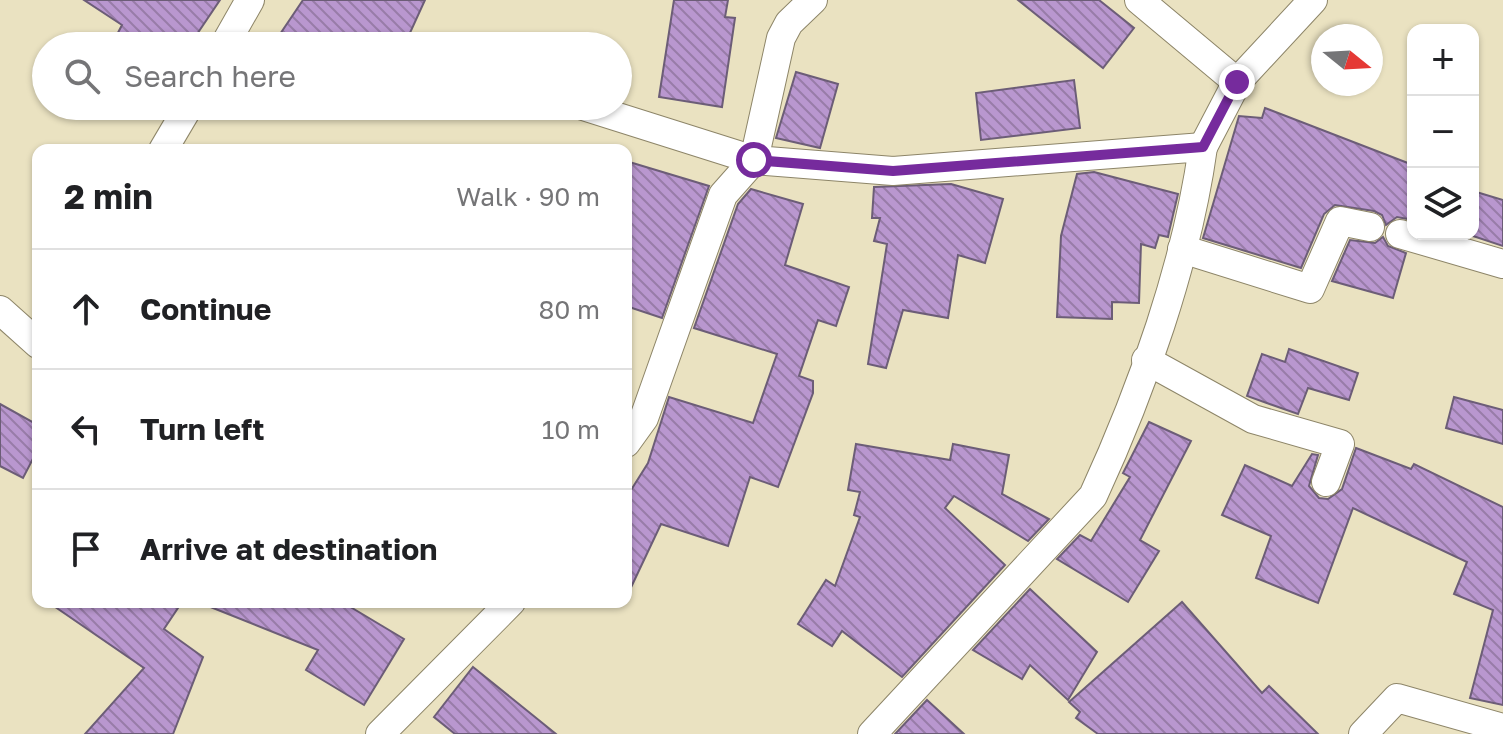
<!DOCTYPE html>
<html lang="en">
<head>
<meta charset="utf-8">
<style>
  :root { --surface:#fff; --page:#f2f2f2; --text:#202124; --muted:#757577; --line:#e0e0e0 }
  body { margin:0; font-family:"Golos Text",sans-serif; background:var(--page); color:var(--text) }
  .controls { position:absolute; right:24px; top:24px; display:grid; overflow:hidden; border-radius:16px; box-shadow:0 2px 6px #0004 }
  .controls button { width:72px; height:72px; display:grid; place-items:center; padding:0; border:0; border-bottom:2px solid var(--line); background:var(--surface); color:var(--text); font:40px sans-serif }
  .compass { position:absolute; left:1311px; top:24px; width:72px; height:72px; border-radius:50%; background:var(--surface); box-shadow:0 2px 6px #0004; rotate:108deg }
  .stop { position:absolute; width:24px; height:24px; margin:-18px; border:6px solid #762b9d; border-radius:50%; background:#fff }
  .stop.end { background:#762b9d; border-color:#fff; box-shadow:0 2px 8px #0008 }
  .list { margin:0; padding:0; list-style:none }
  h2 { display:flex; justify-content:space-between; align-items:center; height:104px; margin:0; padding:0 32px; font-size:34px }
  h2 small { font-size:26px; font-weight:400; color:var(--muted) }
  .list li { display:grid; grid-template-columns:52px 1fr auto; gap:24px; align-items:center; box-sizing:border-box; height:120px; padding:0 32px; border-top:2px solid var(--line) }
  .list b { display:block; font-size:30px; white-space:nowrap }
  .list em { font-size:26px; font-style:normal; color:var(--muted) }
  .icon { flex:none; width:44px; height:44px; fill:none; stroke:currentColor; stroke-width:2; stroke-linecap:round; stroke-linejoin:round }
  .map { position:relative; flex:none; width:1503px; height:734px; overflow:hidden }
  .search { position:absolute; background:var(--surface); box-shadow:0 2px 6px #0004; left:32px; top:32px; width:600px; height:88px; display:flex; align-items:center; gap:20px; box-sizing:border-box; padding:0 28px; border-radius:44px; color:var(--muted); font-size:30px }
  .panel { position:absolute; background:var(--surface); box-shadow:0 2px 6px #0004; left:32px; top:144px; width:600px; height:464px; border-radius:16px }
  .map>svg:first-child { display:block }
  .building { fill:url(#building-back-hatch); stroke:#6c5d77; stroke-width:2 }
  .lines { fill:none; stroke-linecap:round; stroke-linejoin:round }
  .street-casing { stroke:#8d8568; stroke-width:30 }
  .street { stroke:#fff; stroke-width:28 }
  .route { stroke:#762b9d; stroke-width:10 }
</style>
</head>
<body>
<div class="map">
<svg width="1503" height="734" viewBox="0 0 1503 734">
  <defs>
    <pattern id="building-back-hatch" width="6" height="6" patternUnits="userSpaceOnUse" patternTransform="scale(2)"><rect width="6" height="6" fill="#b997cf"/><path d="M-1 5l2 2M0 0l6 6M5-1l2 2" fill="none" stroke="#987ca8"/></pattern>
  </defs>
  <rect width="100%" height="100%" fill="#eae2c1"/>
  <g class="building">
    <polygon points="84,0 220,0 189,46 111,46 122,25"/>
    <polygon points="303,0 425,0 404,46 272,46"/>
    <polygon points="674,0 728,0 725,17 735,18 722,107 659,97"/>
    <polygon points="1018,0 1099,0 1134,28 1103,68"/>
    <polygon points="796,72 838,84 820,148 776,138"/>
    <polygon points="1074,80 1080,128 981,140 976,93"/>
    <polygon points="1265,108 1413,165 1413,220 1397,217 1386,225 1382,215 1374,211 1335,205 1324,214 1301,268 1203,238 1239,116 1262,118"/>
    <polygon points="626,161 709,186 662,318 626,306"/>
    <polygon points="1094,172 1178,194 1169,232 1168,237 1159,235 1155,248 1141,244 1139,303 1112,302 1112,319 1057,317 1061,236 1077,174"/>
    <polygon points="951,184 1003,199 985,263 958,255 948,318 903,310 886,368 868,364 887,244 874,241 880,218 872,218 874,187"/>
    <polygon points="751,189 803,204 785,265 849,287 836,326 818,320 799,376 813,381 813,393 778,487 750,477 728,546 661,524 626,598 626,498 648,463 669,397 753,423 777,354 694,328 738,204"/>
    <polygon points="1473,191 1503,200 1503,246 1473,236"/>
    <polygon points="1383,237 1388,246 1406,253 1393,298 1332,281 1350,240 1375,243"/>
    <polygon points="1289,349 1358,373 1349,400 1308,388 1298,414 1247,396 1262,354 1285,362"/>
    <polygon points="1454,397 1503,410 1503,444 1446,428"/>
    <polygon points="0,404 38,425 38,449 23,478 0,466"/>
    <polygon points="1149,422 1191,441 1140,540 1159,551 1128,602 1057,559 1080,535 1091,541 1130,477 1123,473"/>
    <polygon points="856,444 950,460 953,444 1009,455 1002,494 1049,519 1028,541 954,496 945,508 1005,565 902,677 842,631 832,646 798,624 826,580 835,586 860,517 854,515 860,492 848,490"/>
    <polygon points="1356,448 1411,469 1414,464 1503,507 1503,705 1470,698 1493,610 1454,594 1467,562 1353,508 1318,603 1256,578 1271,536 1222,515 1245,465 1292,486 1312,454 1318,455 1309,486 1319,498 1328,499 1342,489"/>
    <polygon points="1030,589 1097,652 1068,700 1030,665 1022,679 973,650"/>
    <polygon points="48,602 182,602 164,629 203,657 173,734 85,734 144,668"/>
    <polygon points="198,602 342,602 404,639 364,705 306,670 318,650"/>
    <polygon points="1182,602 1262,693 1269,686 1318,734 1098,734 1076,718 1080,712 1069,702"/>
    <polygon points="473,667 556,734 455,734 434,717"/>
    <polygon points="927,700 964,734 895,734"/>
  </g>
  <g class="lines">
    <defs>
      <g id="street">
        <polyline points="1139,0 1237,82"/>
        <polyline points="224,46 250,0"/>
        <path d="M583 106 754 160 893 171 1203 147C1187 263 1142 390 1093 496L872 734"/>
        <polyline points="1203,147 1237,82 1313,0"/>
        <polyline points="163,150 189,106"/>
        <polyline points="1400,234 1503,264"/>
        <polyline points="1182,249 1310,289 1340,221 1370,227"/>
        <polyline points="0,310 38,344"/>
        <polyline points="1146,360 1253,419 1340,444 1326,482"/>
        <polyline points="626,443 644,418 723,195 754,160 781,38 789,23 813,0"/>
        <polyline points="380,734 511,602"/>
        <polyline points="1363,734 1397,698 1503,728"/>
      </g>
    </defs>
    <use href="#street" class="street-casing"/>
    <use href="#street" class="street"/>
  </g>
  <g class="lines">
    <polyline class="route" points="754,160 893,171 1203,147 1237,82"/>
  </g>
</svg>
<div class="controls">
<button>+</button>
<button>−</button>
<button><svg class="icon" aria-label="layers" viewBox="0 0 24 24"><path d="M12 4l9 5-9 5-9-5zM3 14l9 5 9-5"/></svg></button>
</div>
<svg class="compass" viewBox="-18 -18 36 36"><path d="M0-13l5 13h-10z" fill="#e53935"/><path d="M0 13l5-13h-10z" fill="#757577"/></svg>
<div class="stop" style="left:754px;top:160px"></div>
<div class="stop end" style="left:1237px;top:82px"></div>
<div class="search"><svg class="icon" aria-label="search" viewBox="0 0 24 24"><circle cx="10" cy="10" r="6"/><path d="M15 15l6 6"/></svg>Search here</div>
<section class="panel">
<h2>2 min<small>Walk · 90 m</small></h2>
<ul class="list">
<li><svg class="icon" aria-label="ahead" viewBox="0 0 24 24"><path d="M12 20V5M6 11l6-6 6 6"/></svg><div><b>Continue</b></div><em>80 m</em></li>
<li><svg class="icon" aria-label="left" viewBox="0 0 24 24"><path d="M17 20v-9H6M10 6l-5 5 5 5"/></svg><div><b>Turn left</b></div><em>10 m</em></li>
<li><svg class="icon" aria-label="arrive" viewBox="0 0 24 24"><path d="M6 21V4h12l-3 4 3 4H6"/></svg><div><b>Arrive at destination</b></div></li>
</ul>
</section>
</div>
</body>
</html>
